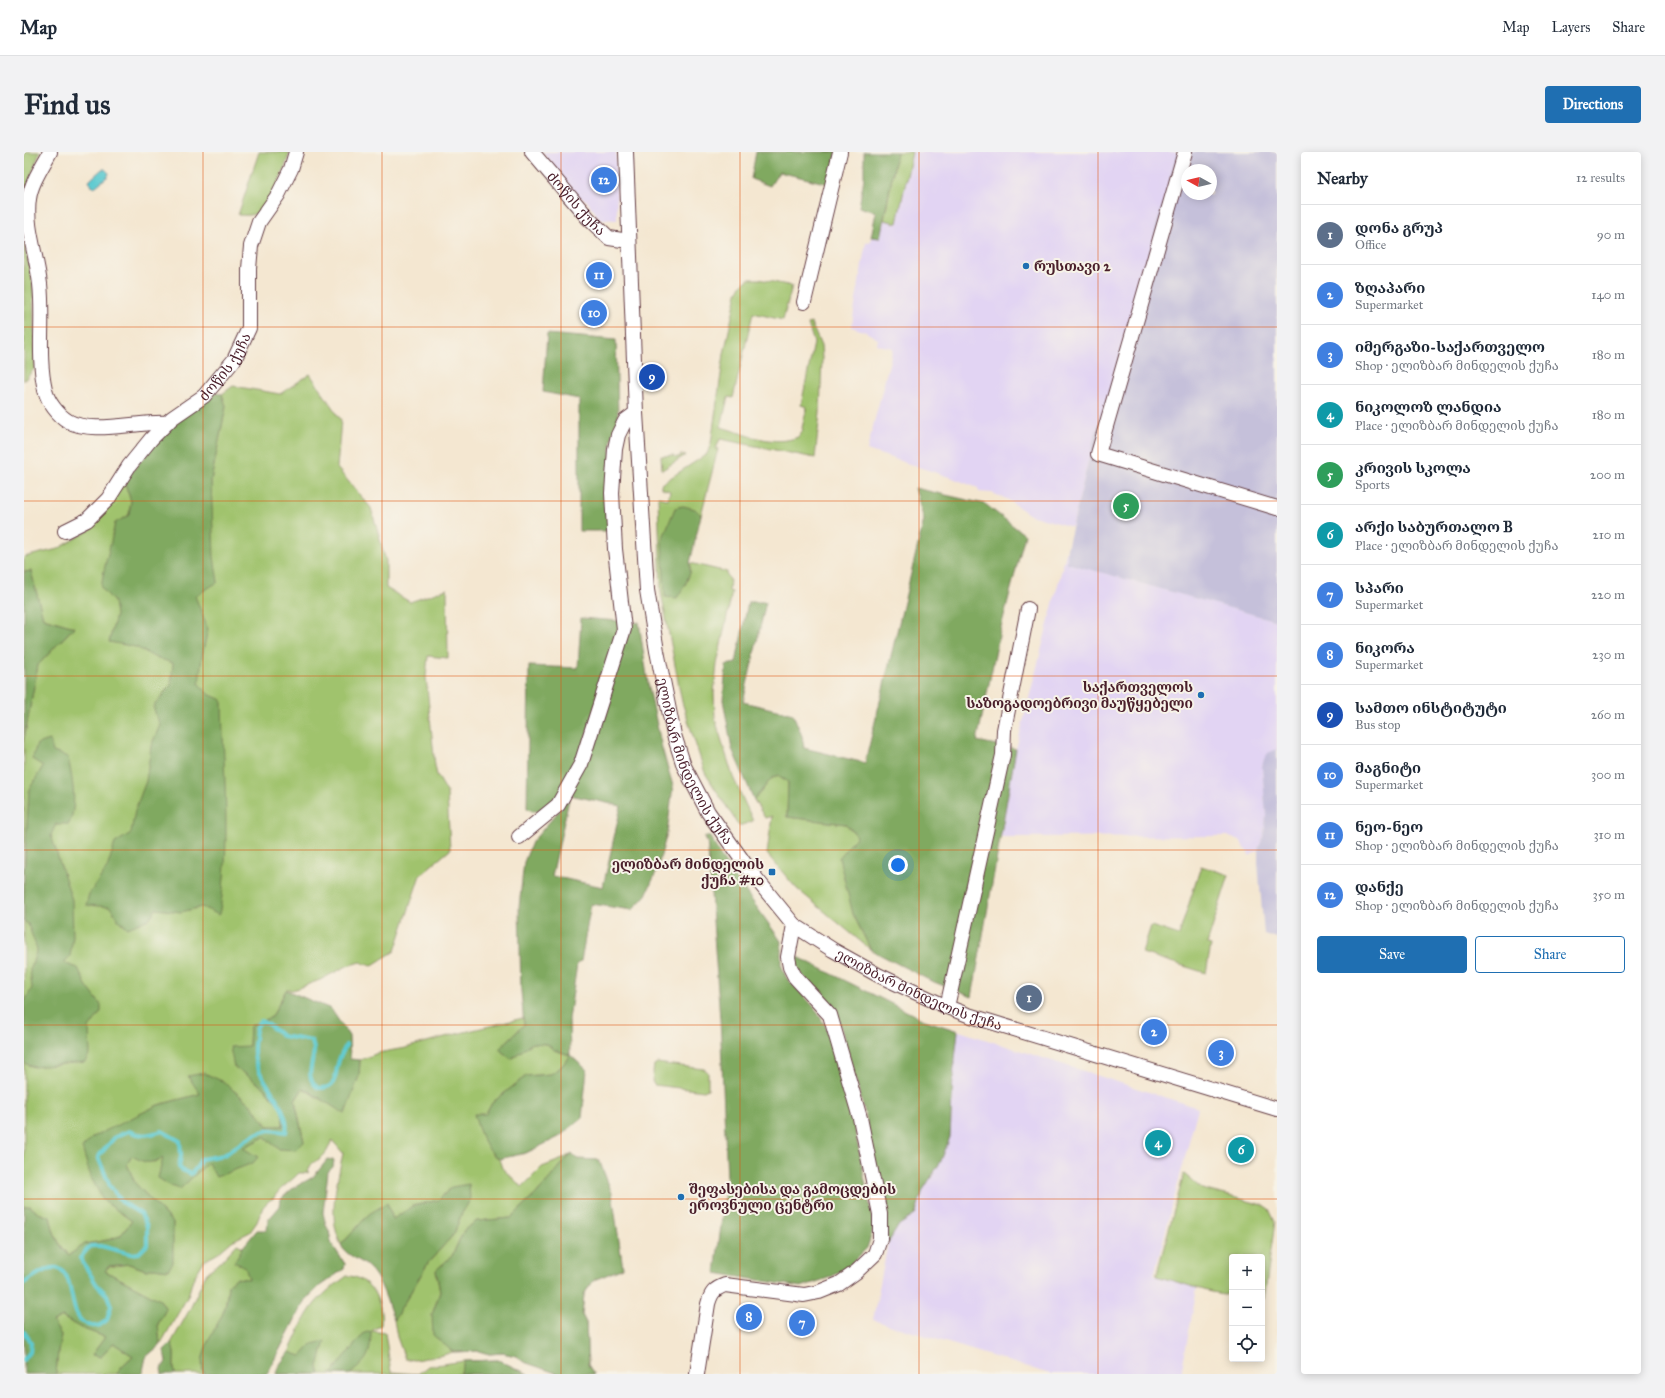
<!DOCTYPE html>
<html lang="en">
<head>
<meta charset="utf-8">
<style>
  :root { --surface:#fff; --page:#f2f2f3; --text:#1f2937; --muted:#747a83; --line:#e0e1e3; --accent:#1f6fb2 }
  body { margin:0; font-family:"IM FELL Great Primer","Noto Serif Georgian",serif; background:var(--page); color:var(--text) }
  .controls { position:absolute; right:12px; bottom:12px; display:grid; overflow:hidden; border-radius:4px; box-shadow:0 2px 10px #0003 }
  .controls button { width:36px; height:36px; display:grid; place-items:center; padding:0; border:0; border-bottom:1px solid var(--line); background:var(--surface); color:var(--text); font:20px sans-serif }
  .compass { position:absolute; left:1157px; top:12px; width:36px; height:36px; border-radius:50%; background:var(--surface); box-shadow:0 2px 10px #0003; rotate:278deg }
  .you { position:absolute; left:874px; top:713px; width:14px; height:14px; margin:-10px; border:3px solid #fff; border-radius:50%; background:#1a73e8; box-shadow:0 0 0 6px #1a73e833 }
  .badge { display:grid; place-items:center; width:26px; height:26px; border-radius:50%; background:var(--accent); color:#fff; font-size:13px; font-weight:700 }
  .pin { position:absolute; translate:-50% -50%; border:2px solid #fff; box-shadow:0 1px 4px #0006 }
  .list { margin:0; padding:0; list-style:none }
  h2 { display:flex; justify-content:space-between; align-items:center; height:52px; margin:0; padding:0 16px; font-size:17px }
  h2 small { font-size:13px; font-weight:400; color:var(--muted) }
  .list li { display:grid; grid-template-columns:26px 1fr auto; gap:12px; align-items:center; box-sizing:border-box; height:60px; padding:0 16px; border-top:1px solid var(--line) }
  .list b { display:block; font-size:15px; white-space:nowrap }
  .list p { margin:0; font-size:13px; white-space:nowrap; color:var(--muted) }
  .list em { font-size:13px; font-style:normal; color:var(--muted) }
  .actions { display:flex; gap:8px; padding:12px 16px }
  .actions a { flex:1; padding:9px 0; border:1px solid var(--accent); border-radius:4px; text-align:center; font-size:14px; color:var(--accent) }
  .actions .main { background:var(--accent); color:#fff }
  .icon { flex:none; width:22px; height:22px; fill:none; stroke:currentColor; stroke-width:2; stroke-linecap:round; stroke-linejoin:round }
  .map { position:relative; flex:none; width:1253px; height:1222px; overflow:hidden; border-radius:4px }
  header { display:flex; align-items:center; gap:24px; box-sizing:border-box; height:56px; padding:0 20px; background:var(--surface); border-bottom:1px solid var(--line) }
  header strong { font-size:19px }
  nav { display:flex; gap:22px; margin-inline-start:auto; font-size:14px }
  .intro { display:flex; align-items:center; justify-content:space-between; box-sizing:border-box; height:96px; padding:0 24px }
  h1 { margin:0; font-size:28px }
  .button { padding:10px 18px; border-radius:4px; background:var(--accent); color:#fff; font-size:14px; font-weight:700 }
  main { display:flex; gap:24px; padding:0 24px }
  aside { flex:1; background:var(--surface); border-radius:4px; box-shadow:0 2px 10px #0003 }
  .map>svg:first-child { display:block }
  .built { fill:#e2d4f3 }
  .industrial { fill:#c5c0da; fill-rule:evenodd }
  .green { fill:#a0c36d; stroke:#75714c }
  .forest { fill:#80a960; stroke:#656446; fill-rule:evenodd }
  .water { fill:#5dcad0; stroke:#54747e }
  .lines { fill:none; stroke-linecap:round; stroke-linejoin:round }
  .stream { stroke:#5dcad0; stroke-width:4 }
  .minor-casing { stroke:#643d44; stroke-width:16 }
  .minor { stroke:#fff; stroke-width:14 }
  .grid { fill:none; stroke:#e0560e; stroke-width:1; stroke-opacity:0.55 }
  .poi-dot { fill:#1f6fb2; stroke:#f7f3e8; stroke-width:1.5 }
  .labels { text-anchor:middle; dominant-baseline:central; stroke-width:4; stroke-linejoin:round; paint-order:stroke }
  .street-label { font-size:14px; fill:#4a1f2b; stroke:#f7f3e8 }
  .poi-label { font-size:14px; font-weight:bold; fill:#4a1f2b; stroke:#f7f3e8; text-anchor:start }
</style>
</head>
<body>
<header>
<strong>Map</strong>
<nav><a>Map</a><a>Layers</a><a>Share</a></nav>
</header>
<div class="intro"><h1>Find us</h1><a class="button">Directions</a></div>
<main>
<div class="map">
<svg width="1253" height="1222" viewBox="0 0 1253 1222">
  <rect width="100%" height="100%" fill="#f7f3e8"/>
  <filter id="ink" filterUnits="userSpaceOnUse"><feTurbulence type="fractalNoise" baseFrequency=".025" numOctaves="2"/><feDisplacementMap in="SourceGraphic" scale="8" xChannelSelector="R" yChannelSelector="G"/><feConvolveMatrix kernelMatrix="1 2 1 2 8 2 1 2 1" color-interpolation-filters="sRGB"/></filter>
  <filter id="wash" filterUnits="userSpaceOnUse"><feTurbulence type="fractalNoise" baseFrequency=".012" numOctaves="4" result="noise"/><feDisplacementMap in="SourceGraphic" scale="16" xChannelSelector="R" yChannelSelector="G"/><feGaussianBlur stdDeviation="0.9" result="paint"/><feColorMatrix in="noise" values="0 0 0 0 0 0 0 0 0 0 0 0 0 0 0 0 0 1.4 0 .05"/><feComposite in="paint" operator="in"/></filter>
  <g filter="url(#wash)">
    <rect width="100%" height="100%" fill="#f4e7d1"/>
    <g class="built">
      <polygon points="518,0 592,0 593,68 576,67 562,48 555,45"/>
      <polygon points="888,0 1153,0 1105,171 1068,294 1048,375 1006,363 983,347 968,341 955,340 954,336 931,327 843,298 869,196 853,193 854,187 842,180 828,175 829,166 842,90 846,91 847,85 856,86 860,68 873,71"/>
      <polygon points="1043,397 1044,411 1253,469 1253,597 1240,607 1238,615 1242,664 1240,683 1234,698 1226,704 1216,689 1203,684 977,685 992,597"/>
      <polygon points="898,867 1174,956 1130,1123 1173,1136 1157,1222 1026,1222 849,1168 864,1091"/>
    </g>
    <g class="industrial">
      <path d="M1153 0H1253V469L1043 411V397L1068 294 1105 171ZM1163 18H1187V42H1163Z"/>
      <polygon points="1253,597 1253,786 1240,782 1234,711 1234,698 1240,683 1242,664 1238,615 1240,607 1244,601"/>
    </g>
    <g class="green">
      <polygon points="0,0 16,0 2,37 0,49"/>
      <path d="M235 0H266C260 17 248 55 230 62 225 64 219 63 214 63Z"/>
      <polygon points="873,0 888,0 873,71 860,68"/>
      <polygon points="0,91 9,132 11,216 0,229"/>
      <path d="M725 127H735L768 134 759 168 729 161 709 246 704 245 697 275C721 282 750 295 774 285L779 278 778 276 783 255 777 253 790 191 784 172 787 171 797 194 798 206 796 261 791 306 696 287 692 297H694L677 363C669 356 661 353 651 356L661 433 666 421V411L703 420V424L706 427 705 439 708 440 693 512 690 541 691 567 709 625 729 669 715 674 681 621 658 550 637 440 634 345 644 347 646 339 637 336V332L683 302 687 291 700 202 713 141 718 132Z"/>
      <path d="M286 222 317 268 313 316 347 356 362 409V436L386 450 423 437 424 506 404 504 402 525 411 614 413 623 423 640 426 698 396 723 371 799 347 814 336 810 323 814 296 828 269 838H262L248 865 226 874 225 894 210 915C225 924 253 943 258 961 259 965 259 970 259 974H244L226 952 198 929 176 942 134 953 109 966 80 1049 108 1069 96 1084 84 1088 61 1092 45 1103C32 1089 30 1082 26 1065L14 1061 6 1054 0 1055V587L14 513 50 475 19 466 7 419 0 420V405L34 397 67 377 100 329 107 349 105 363 91 372 88 389 187 352V328L202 254 198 242 209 234 256 242Z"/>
      <polygon points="650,303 651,305 656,305 656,303 662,303 638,318 637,304"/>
      <polygon points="754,623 764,630 763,665 822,672 833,684 829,762 847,798 772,736 743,702 748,664 741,666 730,648 747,627"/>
      <polygon points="1177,714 1205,723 1183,792 1187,793 1182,821 1118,801 1127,774 1155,783"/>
      <path d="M499 866 500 873 475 897 487 907 508 891 523 892 530 898 546 903 538 914 527 922 502 924 468 951 462 962 468 1002 475 1007 478 1016 498 1035 518 1015 539 1007 548 1001 512 1042 487 1066 453 1069 440 1078 428 1104 412 1119 416 1140 408 1163 570 1128 560 1142 558 1163 562 1171 564 1213 570 1222H535L500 1210 492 1204 479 1201 465 1202 455 1199 429 1200 419 1203 391 1208 381 1207 373 1185 370 1168 404 1111 430 1082 437 1063 446 1048 428 1035 414 1048 389 1054 369 1067 363 1051 335 1074 317 1093C303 1063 313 1032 319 1001L308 988C306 992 304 999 300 1003 293 1011 287 1007 284 1021H275C268 1029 254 1037 250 1046L246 1048 239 1055 233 1070 226 1080 208 1089 193 1102 180 1109 169 1127 164 1144 136 1193 134 1172 142 1157 136 1148 81 1119 84 1115 105 1112 122 1118 130 1116 144 1118 149 1071 111 1031 103 1012 108 1004 130 1010 139 1006 184 1010 219 996 240 985 255 997 280 990 271 949 279 936 294 946H326L335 924 336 908 354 901 381 896 428 883Z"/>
      <polygon points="633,911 680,917 684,920 684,937 680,939 630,933 628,929 630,913"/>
      <polygon points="1160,1022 1178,1037 1239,1053 1245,1057 1251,1070 1240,1147 1238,1147 1238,1105 1208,1105 1208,1143 1187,1140 1132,1124"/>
      <path d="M305 1079 307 1091 321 1112 320 1117 297 1133 281 1148 243 1222 204 1133 201 1157 193 1175 184 1190 178 1218 181 1222H151C148 1210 153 1203 147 1191L166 1157 182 1122 201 1105 213 1092 219 1095Z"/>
      <path d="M323 1124C347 1124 360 1152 357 1173L348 1179 361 1181 367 1220 394 1222 404 1214 441 1209 474 1208 504 1222H252C255 1213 262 1207 266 1198 275 1179 282 1158 299 1143 306 1136 315 1130 323 1124Z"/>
      <polygon points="38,1165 57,1176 81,1185 68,1203 77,1205 89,1191 109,1204 98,1214 93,1222 32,1222 34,1199 37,1183 29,1170"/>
    </g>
    <g class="forest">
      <polygon points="732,0 813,0 805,32 755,20 746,34 727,27"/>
      <polygon points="840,0 873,0 856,86 847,85 852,60 835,55 840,26"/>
      <polygon points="523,182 592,188 594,263 587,289 586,379 555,379 555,247 519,240"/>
      <path d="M192 241 198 242 202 254 187 328 190 405 194 430 171 444 184 477 178 504 175 532 184 542 198 548C199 618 208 695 195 763L178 755 157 760 132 757 125 767 104 776 95 769 86 755 62 753 65 742 83 716 91 691 107 681 111 658 122 629 127 594 136 573 129 555 147 533 149 511 130 505 112 495 85 490 92 463 90 450 77 435C80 413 87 393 91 371L105 363 107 349 100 329 149 271Z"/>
      <polygon points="891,336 961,352 1001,383 976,479 953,589 992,597 948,845 905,828 847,798 829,762 815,706 833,684 822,672 763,665 764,630 754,623 747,627 730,648 708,597 699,548 702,513 712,511 724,450 742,450 719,550 769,562 778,584 780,596 841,611 900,368"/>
      <polygon points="659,354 671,357 677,363 666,411 666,421 661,433 653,446 641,445 638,388 651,356"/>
      <polygon points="7,419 19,466 50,475 14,513 0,587 0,420"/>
      <polygon points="557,466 595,469 595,476 554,611 531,651 515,659 508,659 503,656 505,514 554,516"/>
      <path d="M615 470 624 531 638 596 649 634 643 681 633 718 622 743 608 758 567 752 557 809 553 812 545 867 546 903 563 918 558 966 535 985 502 1001 475 1007C460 997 455 979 450 962H462L468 951 502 924 527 922 538 914 546 903 530 898 523 892 508 891 487 907 475 897 500 873 497 839 495 755 500 710 508 690 539 654 606 472ZM546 643 597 654 579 735 528 724Z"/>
      <path d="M26 588 29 600 44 605C48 626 54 652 45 672H32L27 683 48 748 49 784 46 804 40 811 54 816 62 833 77 853V860L65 876 66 901 61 910 10 915 0 911V849H1L8 836 6 818 13 797 4 772 0 769V724L5 638 19 614 8 607 13 592Z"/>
      <polygon points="681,684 686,685 699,708 757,789 757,812 762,825 790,855 802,875 829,968 850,1075 843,1096 826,1113 807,1125 777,1135 691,1121 703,1026 696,867 684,699 683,689 681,689"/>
      <polygon points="772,804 898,867 934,879 929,925 926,985 917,1009 899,1038 891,1063 875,1073 864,1091 842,965 812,858 780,825 772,814"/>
      <path d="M262 838 307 857 325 884 326 907 336 908 335 924 321 962 279 936 271 949 280 990 272 998 255 997 240 985 219 996 234 1005 229 1011 192 1025 184 1011 156 1037 147 1034 134 1026 139 1006C123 1013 122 1011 108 1004L103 1012 111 1031 149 1071V1111L144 1118 130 1116 122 1118 105 1112 85 1114 81 1119 136 1148 142 1157 134 1172 136 1193 122 1205 119 1219 116 1222H93L98 1214 109 1204 89 1191 77 1205 68 1203 81 1185 57 1176 38 1165 29 1170 37 1183 34 1199 32 1222H0V1055L6 1054 14 1061 26 1065C30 1082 32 1090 45 1103L61 1092 84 1088 96 1084 108 1069 80 1049 67 1026 58 996 69 985 134 953 176 942 164 924 180 921 198 929 226 952 243 974H259C259 970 259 965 258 961 253 943 225 924 210 915L206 895 225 894 226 874 248 865Z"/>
      <polygon points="548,1001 553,1007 575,1008 588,1041 599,1116 570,1128 560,1142 558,1163 562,1171 564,1213 570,1222 535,1222 500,1210 492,1204 479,1201 465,1202 455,1199 429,1200 409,1183 408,1163 416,1140 412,1118 428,1104 440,1078 453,1069 487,1066 512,1042"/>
      <path d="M304 1007 310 1008 309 1015 304 1020 299 1061 302 1073 305 1079 307 1091 321 1112 320 1117 297 1133 281 1148 243 1222H181C170 1205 194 1175 200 1158 203 1151 203 1141 204 1133L212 1126 225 1127 221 1115 210 1110 219 1095 233 1078H243L244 1068 256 1054 257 1047 269 1036 289 1025Z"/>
      <path d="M445 1032 446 1048 437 1063 430 1082 404 1111 370 1168C363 1152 358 1126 343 1114 335 1107 321 1103 317 1093L345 1062 363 1051 369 1067 389 1054 414 1048 428 1035Z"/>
      <path d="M347 1179C347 1202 344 1208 326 1222H307L340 1181Z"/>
      <polygon points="301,1189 294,1215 296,1222 252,1222 254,1215 265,1200 277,1204 288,1192"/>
      <path d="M147 1191C153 1203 148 1210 151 1222H138L137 1217 142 1210 140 1198Z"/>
      <polygon points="474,1208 504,1222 436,1222 441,1209"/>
    </g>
    <polygon class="water" points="78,17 81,17 85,21 84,24 72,34 69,35 65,30 66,28"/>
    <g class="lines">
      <g class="stream">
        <path d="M0 1131C8 1126 23 1114 33 1116 53 1121 42 1166 64 1173 72 1176 77 1173 83 1168L87 1154 83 1143 73 1133 56 1106 66 1094H77L107 1102 115 1101 123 1093V1074L117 1062 98 1050 86 1034 74 1005 91 985 105 979C117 985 126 983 138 979L156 989 157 1003 155 1015 158 1018 167 1022 173 1015 177 1007 200 1003 226 985 234 981 245 978 262 980C267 957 237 931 231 908 229 901 230 893 231 886 232 879 231 875 237 869L245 873 258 884 288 889C288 892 290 895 290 898 289 913 280 925 294 936 315 937 310 922 315 908 317 903 320 898 322 893"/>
        <polyline points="0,1180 7,1190 6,1200 0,1208"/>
      </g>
    </g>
  </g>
  <g filter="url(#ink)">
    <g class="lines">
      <defs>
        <g id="minor">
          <path d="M26 0C18 15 7 31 5 47 1 75 13 104 16 132 20 167 13 203 21 238 24 250 34 263 44 269 68 283 114 269 143 271"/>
          <path id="s1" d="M508 0 564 66 585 86 605 89"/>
          <path id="s2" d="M602 0 612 261 623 438 633 499 650 583 660 614 684 660 726 719 770 773 809 798 854 823 923 855 944 863 1253 957"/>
          <polyline points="1161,0 1074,302 1253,356"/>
          <polyline points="780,150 816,0"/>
          <path id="s3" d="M41 379 63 368 84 347 105 314 127 287 148 266 180 244 210 208 225 176V117L227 94 235 70 254 43 267 17 272 0"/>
          <polyline points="495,685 534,653 557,612 600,477 591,397 588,341 591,297 594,283 601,269 612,261"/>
          <polyline points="923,855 979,603 980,578 1004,457"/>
          <path d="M673 1222 684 1152C687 1141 690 1137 701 1133L780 1143 795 1140 815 1132 832 1120 851 1102 856 1087V1062L836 966 806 863 771 825 766 815 764 805 770 773"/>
        </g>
      </defs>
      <use href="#minor" class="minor-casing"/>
      <use href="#minor" class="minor"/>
    </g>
  </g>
  <path class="grid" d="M179 0V1222M358 0V1222M537 0V1222M716 0V1222M895 0V1222M1074 0V1222M0 175H1253M0 349H1253M0 524H1253M0 698H1253M0 873H1253M0 1047H1253"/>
  <g class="poi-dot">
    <circle cx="1002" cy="114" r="4"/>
    <circle cx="1177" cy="543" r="4"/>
    <rect x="744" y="716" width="8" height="8" rx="2"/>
    <circle cx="657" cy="1045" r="4"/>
  </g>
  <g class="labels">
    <g class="street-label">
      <text stroke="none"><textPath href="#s1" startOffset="68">ძოწის ქუჩა</textPath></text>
      <text stroke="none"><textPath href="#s3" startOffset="233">ძოწის ქუჩა</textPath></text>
      <text stroke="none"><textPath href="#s2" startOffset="618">ელიზბარ მინდელის ქუჩა</textPath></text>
      <text stroke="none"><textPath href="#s2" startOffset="954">ელიზბარ მინდელის ქუჩა</textPath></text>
    </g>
    <g class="poi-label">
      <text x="1010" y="114">რუსთავი 2</text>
      <text x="1169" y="535" text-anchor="end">საქართველოს<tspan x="1169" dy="16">საზოგადოებრივი მაუწყებელი</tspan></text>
      <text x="740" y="712" text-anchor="end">ელიზბარ მინდელის<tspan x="740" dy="16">ქუჩა #10</tspan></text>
      <text x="665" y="1037">შეფასებისა და გამოცდების<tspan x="665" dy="16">ეროვნული ცენტრი</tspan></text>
    </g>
  </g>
</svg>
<div class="controls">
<button>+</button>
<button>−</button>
<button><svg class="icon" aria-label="locate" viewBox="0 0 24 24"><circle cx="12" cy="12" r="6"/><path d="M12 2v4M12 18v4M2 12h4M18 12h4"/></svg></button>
</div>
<svg class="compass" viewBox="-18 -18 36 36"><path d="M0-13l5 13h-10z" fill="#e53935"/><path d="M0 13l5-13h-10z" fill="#747a83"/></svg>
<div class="you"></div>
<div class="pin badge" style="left:1005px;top:846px;background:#5c6f8a">1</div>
<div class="pin badge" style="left:1130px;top:880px;background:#3f7fe0">2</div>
<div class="pin badge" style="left:1197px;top:901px;background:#3f7fe0">3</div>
<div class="pin badge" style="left:1134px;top:991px;background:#0f9aa8">4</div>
<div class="pin badge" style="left:1102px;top:354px;background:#2e9e5b">5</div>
<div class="pin badge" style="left:1217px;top:998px;background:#0f9aa8">6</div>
<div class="pin badge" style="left:778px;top:1171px;background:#3f7fe0">7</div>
<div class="pin badge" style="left:725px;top:1165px;background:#3f7fe0">8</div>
<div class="pin badge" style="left:628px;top:225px;background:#1a4fb4">9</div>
<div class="pin badge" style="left:570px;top:161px;background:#3f7fe0">10</div>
<div class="pin badge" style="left:575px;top:123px;background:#3f7fe0">11</div>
<div class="pin badge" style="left:580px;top:28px;background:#3f7fe0">12</div>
</div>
<aside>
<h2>Nearby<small>12 results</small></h2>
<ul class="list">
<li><span class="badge" style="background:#5c6f8a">1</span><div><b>დონა გრუპ</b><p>Office</p></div><em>90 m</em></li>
<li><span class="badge" style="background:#3f7fe0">2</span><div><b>ზღაპარი</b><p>Supermarket</p></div><em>140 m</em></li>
<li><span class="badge" style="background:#3f7fe0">3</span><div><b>იმერგაზი-საქართველო</b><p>Shop · ელიზბარ მინდელის ქუჩა</p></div><em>180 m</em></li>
<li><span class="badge" style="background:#0f9aa8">4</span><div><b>ნიკოლოზ ლანდია</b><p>Place · ელიზბარ მინდელის ქუჩა</p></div><em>180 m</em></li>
<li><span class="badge" style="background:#2e9e5b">5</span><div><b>კრივის სკოლა</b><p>Sports</p></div><em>200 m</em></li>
<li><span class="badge" style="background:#0f9aa8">6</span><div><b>არქი საბურთალო B</b><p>Place · ელიზბარ მინდელის ქუჩა</p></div><em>210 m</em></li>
<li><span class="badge" style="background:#3f7fe0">7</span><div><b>სპარი</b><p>Supermarket</p></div><em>220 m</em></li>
<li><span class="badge" style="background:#3f7fe0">8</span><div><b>ნიკორა</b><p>Supermarket</p></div><em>230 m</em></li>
<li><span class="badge" style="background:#1a4fb4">9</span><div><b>სამთო ინსტიტუტი</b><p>Bus stop</p></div><em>260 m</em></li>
<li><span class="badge" style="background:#3f7fe0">10</span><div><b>მაგნიტი</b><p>Supermarket</p></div><em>300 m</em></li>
<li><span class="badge" style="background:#3f7fe0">11</span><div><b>ნეო-ნეო</b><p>Shop · ელიზბარ მინდელის ქუჩა</p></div><em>310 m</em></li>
<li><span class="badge" style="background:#3f7fe0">12</span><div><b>დანქე</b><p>Shop · ელიზბარ მინდელის ქუჩა</p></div><em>350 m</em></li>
</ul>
<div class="actions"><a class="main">Save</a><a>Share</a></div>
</aside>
</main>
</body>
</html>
